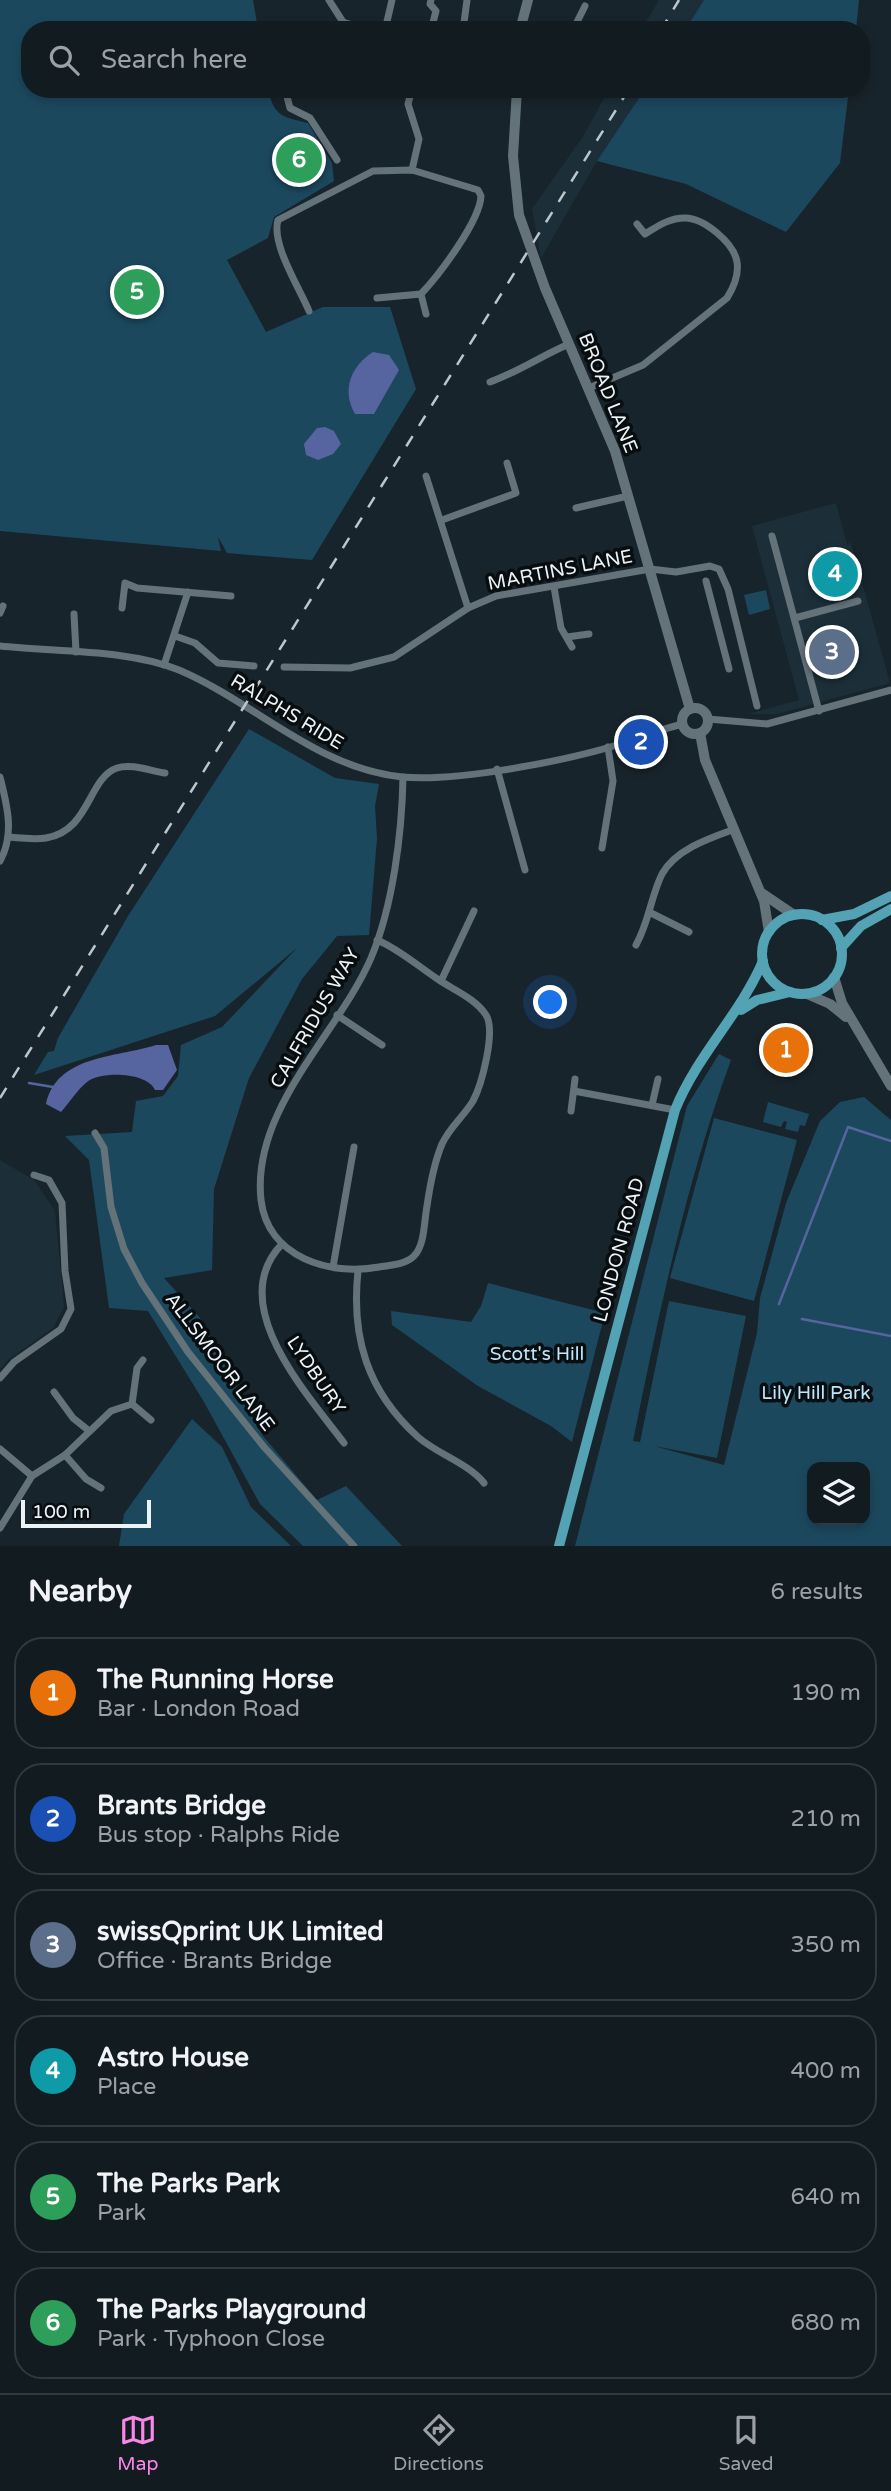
<!DOCTYPE html>
<html lang="en">
<head>
<meta charset="utf-8">
<style>
  :root { --surface:#121b20; --page:#1b2429; --text:#f1f3f6; --muted:#9ca1a5; --line:#31393e; --accent:#f987e9 }
  body { margin:0; font-family:"Varela Round",sans-serif; background:var(--page); color:var(--text) }
  .controls { position:absolute; right:21px; bottom:21px; display:grid; overflow:hidden; border-radius:14px; box-shadow:0 4px 10px #0003 }
  .controls button { width:63px; height:63px; display:grid; place-items:center; padding:0; border:0; border-bottom:2px solid var(--line); background:var(--surface); color:var(--text); font:35px sans-serif }
  .scale { position:absolute; left:21px; bottom:18px; width:130px; box-sizing:border-box; padding-left:7px; border:4px solid #ebf3f7; border-top:0; font-size:19px; line-height:24px; white-space:nowrap; color:#ebf3f7; -webkit-text-stroke:5px #080d10; paint-order:stroke }
  .you { position:absolute; left:551px; top:1003px; width:24px; height:24px; margin:-18px; border:5px solid #fff; border-radius:50%; background:#1a73e8; box-shadow:0 0 0 10px #1a73e833 }
  .badge { display:grid; place-items:center; width:46px; height:46px; border-radius:50%; background:var(--accent); color:#fff; font-size:23px; font-weight:700 }
  .pin { position:absolute; translate:-50% -50%; border:4px solid #fff; box-shadow:0 2px 7px #0006 }
  .list { margin:0; padding:0; list-style:none }
  h2 { display:flex; justify-content:space-between; align-items:center; height:91px; margin:0; padding:0 28px; font-size:30px }
  h2 small { font-size:23px; font-weight:400; color:var(--muted) }
  .list li { display:grid; grid-template-columns:46px 1fr auto; gap:21px; align-items:center; box-sizing:border-box; height:112px; margin:0 14px 14px; padding:0 14px; border:2px solid var(--line); border-radius:28px }
  .list b { display:block; font-size:26px; white-space:nowrap }
  .list p { margin:0; font-size:23px; white-space:nowrap; color:var(--muted) }
  .list em { font-size:23px; font-style:normal; color:var(--muted) }
  .icon { flex:none; width:38px; height:38px; fill:none; stroke:currentColor; stroke-width:2; stroke-linecap:round; stroke-linejoin:round }
  .map { position:relative; flex:none; width:891px; height:1546px; overflow:hidden }
  .search { position:absolute; background:var(--surface); box-shadow:0 4px 10px #0003; left:21px; right:21px; top:21px; height:77px; display:flex; align-items:center; gap:18px; box-sizing:border-box; padding:0 24px; border-radius:28px; color:var(--muted); font-size:26px }
  .sheet { height:847px; background:var(--surface) }
  nav { display:flex; justify-content:space-around; align-items:center; box-sizing:border-box; height:98px; border-top:2px solid var(--line); background:var(--surface); font-size:19px; color:var(--muted) }
  nav a { display:grid; justify-items:center; gap:4px }
  nav .on { color:var(--accent) }
  .map>svg:first-child { display:block }
  .built { fill:#1c2f39 }
  .green { fill:#1c485e; fill-rule:evenodd }
  .water { fill:#56649f }
  .lines { fill:none; stroke-linecap:round; stroke-linejoin:round }
  .stream { stroke:#56649f; stroke-width:2.5 }
  .street { stroke:#64727a; stroke-width:7 }
  .secondary { stroke:#64727a; stroke-width:10 }
  .primary { stroke:#53a3b4; stroke-width:10 }
  .rail { stroke:#bdc6cb; stroke-width:2.5; stroke-dasharray:12 12; stroke-linecap:butt }
  .labels { text-anchor:middle; dominant-baseline:central; stroke-width:7; stroke-linejoin:round; paint-order:stroke }
  .street-label { font-size:19px; fill:#ebf3f7; stroke:#080d10 }
  .park-label { font-size:19px; fill:#bee5fa; stroke:#080d10 }
</style>
</head>
<body>
<div class="map">
<svg width="891" height="1546" viewBox="0 0 891 1546">
  <rect width="100%" height="100%" fill="#18242b"/>
  <g class="built">
    <polygon points="659,0 704,0 685,30 641,30"/>
    <polygon points="609,89 645,89 597,161 541,258 532,209 584,135"/>
    <polygon points="836,503 847,544 851,543 890,683 777,714 748,714 799,700 752,526"/>
    <polygon points="0,1160 34,1180 55,1211 64,1307 53,1328 9,1359 0,1369"/>
  </g>
  <g class="green">
    <path d="M0 0H253L258 30H30V89H268C274 117 283 117 308 123L332 163 334 181 274 217 268 238 227 260 266 332 323 307H390L416 389 312 560 227 553 218 537 221 551 0 531Z"/>
    <polygon points="704,0 859,0 856,30 685,30"/>
    <polygon points="645,89 849,89 840,163 786,232 686,184 597,161"/>
    <polygon points="766,590 770,609 749,615 744,595"/>
    <polygon points="249,729 335,778 379,784 375,806 377,838 369,935 337,936 302,979 249,1078 214,1189 212,1270 164,1278 200,1318 263,1436 317,1500 346,1486 402,1546 303,1546 260,1504 204,1402 148,1311 109,1308 89,1160 65,1136 132,1132 136,1101 163,1096 178,1076 181,1045 222,1027 297,948 215,1016 34,1075 48,1052 54,1051 58,1038 128,916"/>
    <path d="M719 1054 731 1060C686 1182 659 1313 633 1441L640 1442 669 1301 746 1316 717 1458 654 1446 724 1465 757 1333 760 1298 786 1203 820 1121 840 1102 864 1097 891 1120V1546H575L687 1106ZM812 1467H865V1520H812Z"/>
    <polygon points="768,1102 809,1114 805,1126 800,1125 798,1132 785,1129 787,1122 784,1121 781,1127 763,1122"/>
    <polygon points="714,1118 797,1140 754,1301 670,1278"/>
    <polygon points="488,1283 605,1313 572,1442 551,1426 478,1386 392,1325 391,1311 471,1322 481,1306"/>
    <polygon points="192,1419 222,1447 251,1507 291,1546 119,1546 124,1514"/>
  </g>
  <g class="water">
    <path d="M373 352 389 355 399 370 374 414H355C341 390 351 366 373 352Z"/>
    <polygon points="325,427 334,431 341,444 333,454 318,460 306,455 304,444 317,428"/>
    <path d="M156 1045H168L177 1070 163 1090H155C147 1072 101 1071 87 1082 77 1090 69 1103 61 1112L46 1104C57 1055 115 1058 156 1045Z"/>
  </g>
  <g class="lines">
    <g class="stream">
      <polyline points="29,1083 53,1087"/>
      <polyline points="779,1304 848,1127 891,1141"/>
      <polyline points="802,1319 891,1336"/>
    </g>
    <g class="street">
      <polyline points="329,0 343,22 367,30"/>
      <polyline points="431,0 430,4 436,11 431,30"/>
      <polyline points="385,30 392,0"/>
      <polyline points="463,30 467,0"/>
      <polyline points="573,30 585,6"/>
      <polyline points="285,89 290,108 310,118 337,160"/>
      <polyline points="412,89 408,104 419,139 412,170"/>
      <polyline points="421,294 426,314"/>
      <path d="M309 311C299 287 271 244 278 220L373 171 412 170 478 190 481 196C480 221 439 275 421 294L377 298"/>
      <path d="M490 382C518 372 541 356 569 344"/>
      <path d="M589 388 643 365 727 298C734 287 739 275 737 262 734 243 704 218 685 218 669 218 658 226 645 234L637 224"/>
      <polyline points="426,476 468,608"/>
      <polyline points="576,508 628,496"/>
      <polyline points="442,520 516,493 507,463"/>
      <polyline points="772,536 819,711"/>
      <polyline points="706,581 729,669"/>
      <polyline points="554,587 561,628 572,647"/>
      <polyline points="122,608 125,583 137,588 231,596"/>
      <polyline points="0,613 3,606"/>
      <polyline points="74,614 76,652"/>
      <polyline points="795,618 858,601"/>
      <polyline points="175,636 195,643 218,663 254,666"/>
      <polyline points="567,637 589,634"/>
      <path d="M0 646C55 652 128 649 179 670 256 703 316 768 402 777 459 782 571 760 627 742 646 736 664 728 683 724"/>
      <polyline points="164,665 188,592"/>
      <polyline points="284,667 350,668 394,657 468,608 496,596 650,569 676,572 710,566 719,569 728,589 757,706"/>
      <polyline points="708,719 767,724 891,690"/>
      <polyline points="497,769 525,870"/>
      <path d="M0 777C7 805 15 834 0 861"/>
      <path d="M8 837C20 838 34 840 46 838 90 831 88 778 117 768 131 763 151 771 165 773"/>
      <polyline points="602,848 613,781 608,747"/>
      <polyline points="651,913 689,932"/>
      <path d="M377 940C399 949 419 967 439 980 454 990 476 999 486 1015 496 1031 482 1084 473 1101 464 1116 449 1128 442 1144 434 1163 430 1185 427 1206 424 1221 425 1245 414 1256 405 1265 390 1265 379 1267 330 1276 268 1258 261 1200 251 1109 339 1033 371 958 393 906 402 833 403 777"/>
      <path d="M636 945C649 922 651 896 662 874 676 849 710 838 735 829"/>
      <polyline points="441,981 474,911"/>
      <polyline points="337,1015 382,1045"/>
      <polyline points="574,1091 675,1110"/>
      <polyline points="652,1105 658,1079"/>
      <polyline points="571,1111 575,1079"/>
      <polyline points="95,1133 104,1148 111,1207 124,1249 142,1283 188,1352 264,1447 354,1546"/>
      <path d="M282 1244C224 1304 307 1394 344 1443"/>
      <polyline points="333,1267 354,1147"/>
      <path d="M358 1271C351 1337 367 1391 418 1437 437 1454 468 1463 484 1483"/>
      <polyline points="0,1378 14,1362 61,1329 71,1309 65,1271 62,1203 49,1180 34,1175"/>
      <polyline points="54,1392 73,1418 88,1430"/>
      <polyline points="132,1404 151,1420"/>
      <polyline points="0,1449 32,1476 65,1455 111,1411 132,1404 137,1368 143,1360"/>
      <polyline points="65,1455 86,1479 101,1488"/>
      <polyline points="0,1528 32,1476"/>
    </g>
    <g class="secondary">
      <polyline points="520,30 528,0"/>
      <polyline points="517,89 513,156 519,215 545,288 615,451 690,709"/>
      <circle cx="695" cy="721" r="13"/>
      <polyline points="700,733 705,760 764,901 769,932"/>
      <polyline points="763,894 794,915"/>
      <polyline points="834,977 842,1003 891,1086"/>
      <polyline points="807,994 830,1004 846,1017"/>
    </g>
    <g class="primary">
      <circle cx="802" cy="954" r="40"/>
      <polyline points="822,920 854,914 891,896"/>
      <polyline points="841,948 861,926 891,909"/>
      <polyline points="741,1010 757,1000 790,992"/>
      <path d="M559 1546 675 1110C697 1055 740 1015 763 961"/>
    </g>
    <g class="rail">
      <polyline points="661,30 679,0"/>
      <polyline points="0,1098 629,89"/>
    </g>
  </g>
  <g class="labels">
    <g class="street-label">
      <text transform="translate(608 393) rotate(68)">BROAD LANE</text>
      <text transform="translate(560 570) rotate(-11)">MARTINS LANE</text>
      <text transform="translate(287 712) rotate(31)">RALPHS RIDE</text>
      <text transform="translate(315 1018) rotate(-60)">CALFRIDUS WAY</text>
      <text transform="translate(619 1250) rotate(-75)">LONDON ROAD</text>
      <text transform="translate(220 1362) rotate(53)">ALLSMOOR LANE</text>
      <text transform="translate(316 1375) rotate(56)">LYDBURY</text>
    </g>
    <g class="park-label">
      <text x="537" y="1354">Scott's Hill</text>
      <text x="816" y="1393">Lily Hill Park</text>
    </g>
  </g>
</svg>
<div class="controls">
<button><svg class="icon" aria-label="layers" viewBox="0 0 24 24"><path d="M12 4l9 5-9 5-9-5zM3 14l9 5 9-5"/></svg></button>
</div>
<div class="scale">100 m</div>
<div class="you"></div>
<div class="pin badge" style="left:786px;top:1050px;background:#e8710a">1</div>
<div class="pin badge" style="left:641px;top:742px;background:#1a4fb4">2</div>
<div class="pin badge" style="left:832px;top:652px;background:#5c6f8a">3</div>
<div class="pin badge" style="left:835px;top:574px;background:#0f9aa8">4</div>
<div class="pin badge" style="left:137px;top:292px;background:#2e9e5b">5</div>
<div class="pin badge" style="left:299px;top:160px;background:#2e9e5b">6</div>
<div class="search"><svg class="icon" aria-label="search" viewBox="0 0 24 24"><circle cx="10" cy="10" r="6"/><path d="M15 15l6 6"/></svg>Search here</div>
</div>
<section class="sheet">
<h2>Nearby<small>6 results</small></h2>
<ul class="list">
<li><span class="badge" style="background:#e8710a">1</span><div><b>The Running Horse</b><p>Bar · London Road</p></div><em>190 m</em></li>
<li><span class="badge" style="background:#1a4fb4">2</span><div><b>Brants Bridge</b><p>Bus stop · Ralphs Ride</p></div><em>210 m</em></li>
<li><span class="badge" style="background:#5c6f8a">3</span><div><b>swissQprint UK Limited</b><p>Office · Brants Bridge</p></div><em>350 m</em></li>
<li><span class="badge" style="background:#0f9aa8">4</span><div><b>Astro House</b><p>Place</p></div><em>400 m</em></li>
<li><span class="badge" style="background:#2e9e5b">5</span><div><b>The Parks Park</b><p>Park</p></div><em>640 m</em></li>
<li><span class="badge" style="background:#2e9e5b">6</span><div><b>The Parks Playground</b><p>Park · Typhoon Close</p></div><em>680 m</em></li>
</ul>
</section>
<nav>
<a class="on"><svg class="icon" aria-label="map" viewBox="0 0 24 24"><path d="M3 6l6-2 6 2 6-2v14l-6 2-6-2-6 2zM9 4v14M15 6v14"/></svg>Map</a>
<a><svg class="icon" aria-label="directions" viewBox="0 0 24 24"><path d="M12 3l9 9-9 9-9-9zM9 14v-3h6M13 9l2 2-2 2"/></svg>Directions</a>
<a><svg class="icon" aria-label="saved" viewBox="0 0 24 24"><path d="M7 4h10v16l-5-4-5 4z"/></svg>Saved</a>
</nav>
</body>
</html>
